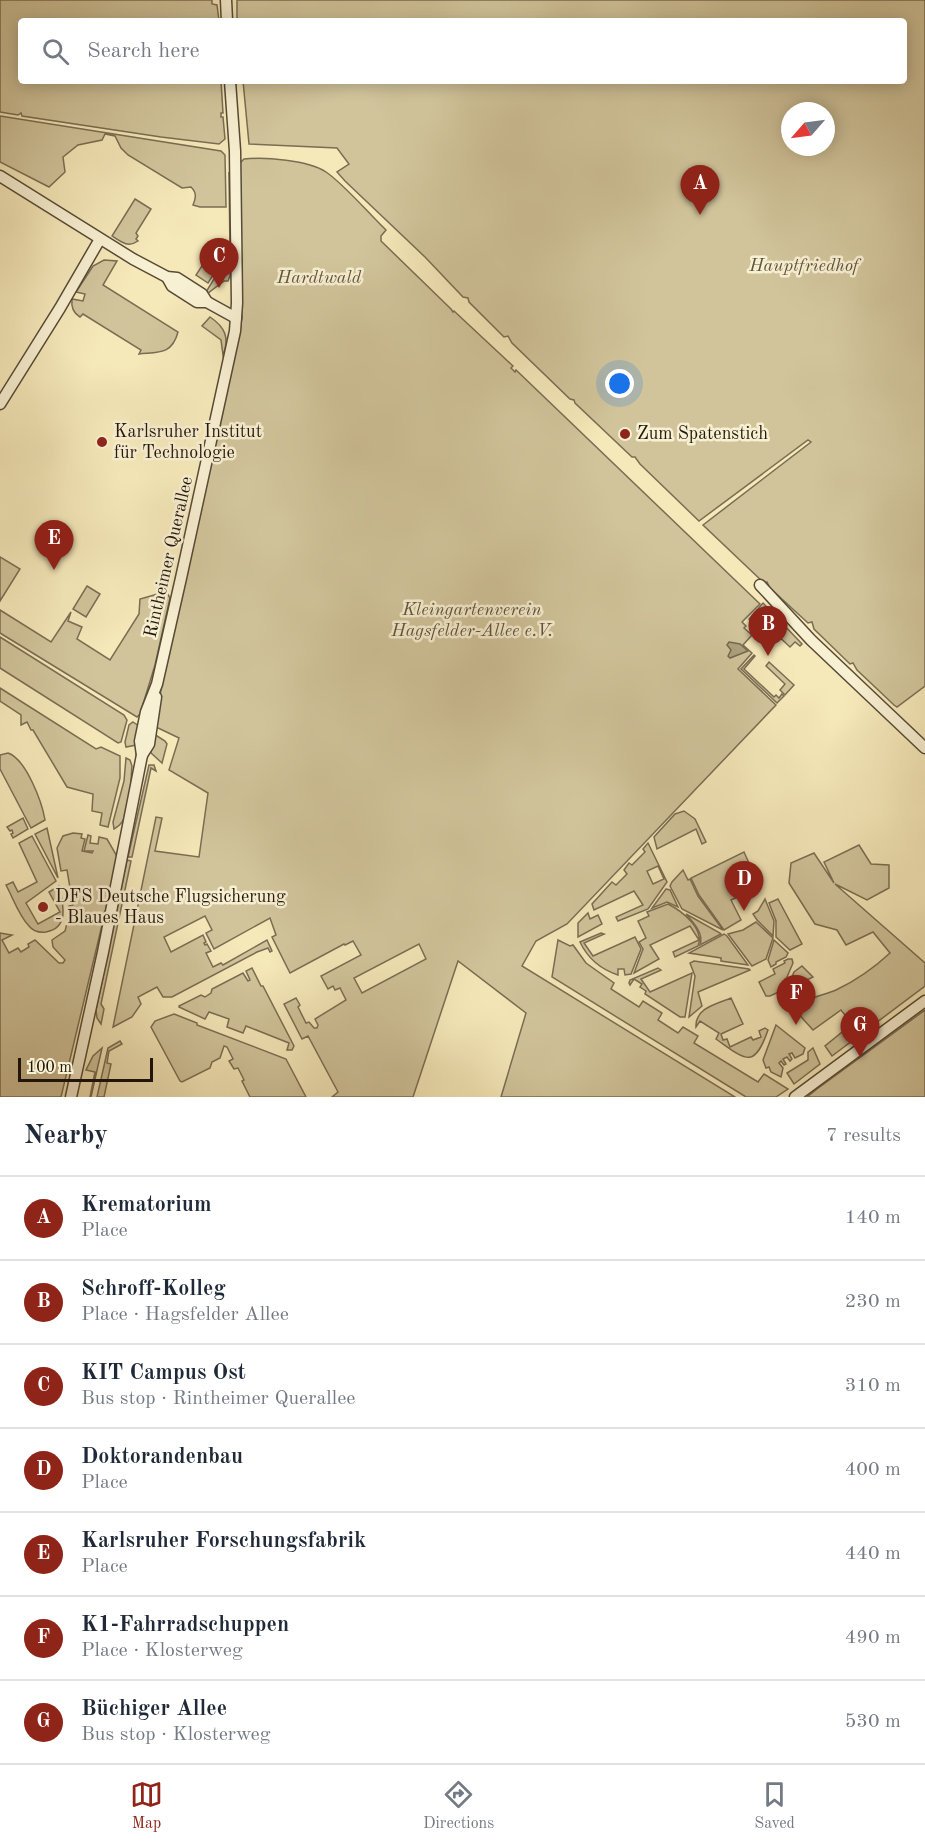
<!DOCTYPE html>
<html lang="en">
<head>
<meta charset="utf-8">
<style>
  :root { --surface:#fff; --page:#f6f6f7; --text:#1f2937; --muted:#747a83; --line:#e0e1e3; --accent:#8f2418 }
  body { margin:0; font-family:"Old Standard TT",serif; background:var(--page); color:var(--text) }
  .compass { position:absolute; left:781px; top:102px; width:54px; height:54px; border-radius:50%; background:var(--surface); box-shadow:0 3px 15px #0003; rotate:242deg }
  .scale { position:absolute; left:18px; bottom:15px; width:135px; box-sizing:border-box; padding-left:6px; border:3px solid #22160b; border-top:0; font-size:16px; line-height:21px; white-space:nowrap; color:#22160b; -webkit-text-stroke:4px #f8f0d2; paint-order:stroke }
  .you { position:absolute; left:620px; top:384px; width:21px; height:21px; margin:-15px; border:4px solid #fff; border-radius:50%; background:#1a73e8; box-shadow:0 0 0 9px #1a73e833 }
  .badge { display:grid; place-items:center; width:39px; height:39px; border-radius:50%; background:var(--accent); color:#fff; font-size:20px; font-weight:700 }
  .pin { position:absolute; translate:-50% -50px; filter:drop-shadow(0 2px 3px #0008) }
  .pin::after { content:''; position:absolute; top:32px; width:21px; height:18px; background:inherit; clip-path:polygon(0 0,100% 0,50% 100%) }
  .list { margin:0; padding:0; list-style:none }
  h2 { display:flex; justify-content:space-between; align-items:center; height:78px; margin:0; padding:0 24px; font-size:26px }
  h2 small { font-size:20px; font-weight:400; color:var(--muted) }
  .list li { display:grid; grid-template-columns:39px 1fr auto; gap:18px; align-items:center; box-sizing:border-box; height:84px; padding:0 24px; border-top:2px solid var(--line) }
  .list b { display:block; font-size:22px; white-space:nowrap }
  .list p { margin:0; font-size:20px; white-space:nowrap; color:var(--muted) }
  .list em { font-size:20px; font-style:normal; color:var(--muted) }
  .icon { flex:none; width:33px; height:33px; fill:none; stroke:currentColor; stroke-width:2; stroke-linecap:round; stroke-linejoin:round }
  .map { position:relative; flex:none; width:925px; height:1097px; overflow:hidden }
  .search { position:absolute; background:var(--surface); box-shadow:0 3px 15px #0003; left:18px; right:18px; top:18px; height:66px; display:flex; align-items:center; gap:15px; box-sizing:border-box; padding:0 21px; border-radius:6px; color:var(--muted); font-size:22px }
  .sheet { height:666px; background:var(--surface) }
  nav { display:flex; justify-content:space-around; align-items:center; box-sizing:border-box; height:84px; border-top:2px solid var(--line); background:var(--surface); font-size:16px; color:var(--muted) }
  nav a { display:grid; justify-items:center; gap:3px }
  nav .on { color:var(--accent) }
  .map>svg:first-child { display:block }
  .green { fill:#d1c49b; stroke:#7a6d53; stroke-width:1.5; fill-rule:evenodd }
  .water { fill:#ada17e; stroke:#756950; stroke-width:1.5 }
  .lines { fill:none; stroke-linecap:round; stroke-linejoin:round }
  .minor-casing { stroke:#574a36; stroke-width:13 }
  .minor { stroke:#f8f0d2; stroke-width:10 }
  .poi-dot { fill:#8f2418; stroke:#f8f0d2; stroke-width:2 }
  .labels { text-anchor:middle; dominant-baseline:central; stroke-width:5; stroke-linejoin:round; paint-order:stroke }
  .park-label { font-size:18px; font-style:italic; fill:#5f533d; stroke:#f8f0d2 }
  .poi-label { font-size:18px; fill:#22160b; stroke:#f8f0d2; text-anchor:start }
  .street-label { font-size:18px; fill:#22160b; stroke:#f8f0d2 }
</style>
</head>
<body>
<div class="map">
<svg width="925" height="1097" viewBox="0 0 925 1097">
  <rect width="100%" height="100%" fill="#f5e8b9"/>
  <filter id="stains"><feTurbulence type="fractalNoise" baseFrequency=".00333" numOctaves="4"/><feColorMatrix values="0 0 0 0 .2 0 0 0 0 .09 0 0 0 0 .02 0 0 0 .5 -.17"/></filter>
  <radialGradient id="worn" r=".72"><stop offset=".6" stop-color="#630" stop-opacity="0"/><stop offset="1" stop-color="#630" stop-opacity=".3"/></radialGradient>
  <g class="green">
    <polygon points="0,0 212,0 212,4 217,5 219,21 21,21 21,81 221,81 223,113 221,113 221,117 223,117 225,139 219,144 161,137 22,116 21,113 18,115 0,112"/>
    <path d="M237 0H925V686L897 707 894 705 857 670 853 663 850 664 814 629 812 622 808 623 770 588 767 582H763L703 525 811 442 808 440 699 521 640 464 635 457H632L575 403 574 400 570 399 512 343 508 336 504 337 469 302 468 298 463 297 425 257 345 181 337 172 349 164 337 148 249 144 243 81H904V21H237ZM790 111H826V147H790Z"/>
    <path d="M0 116 221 151 225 155 226 207H200L193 205C196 198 197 193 191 187L182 188 128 155 121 148 115 136 105 134 102 140 78 145 63 157 65 172 49 187 0 162Z"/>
    <path d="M244 159C265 157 308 160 326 172 345 185 369 214 386 230L381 236V241L451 309 453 312 454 311 513 366 511 368 515 372 516 370 760 604 742 622 746 626 744 628 752 635 743 645 752 653 738 669 776 705 567 924 536 941 522 966 735 1097H501L526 1013 458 961 413 1097H332L338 1092 308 1036 302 1039 284 1004 296 998 300 1005 298 1007 306 1023 309 1022 314 1028H317L318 1025 315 1019 346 1000 340 988 335 990 333 986 328 989 321 976 361 955 353 941 345 945 344 944 290 973 272 937 276 935 270 918 214 949 206 933 212 930 205 916 164 937 171 952 203 935 206 942 204 943 205 945 207 944 211 951 206 953 213 967 221 963 223 965 267 940 272 951 270 952 268 948 257 952 172 997H163L157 987 138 997 141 1004 132 1017 113 1027 156 817 162 818 155 851 199 857 208 793 169 770 179 738 156 727 162 681 240 332 242 317 239 176 240 163ZM419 944 426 959 362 993 354 978Z"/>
    <polygon points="229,172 231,273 228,281 224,281 208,293 206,292 230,253"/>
    <path d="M135 199 151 209 136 233 138 236 136 239 138 241C128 248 121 242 112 236Z"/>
    <polygon points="226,248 227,253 208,283 196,275 207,258 217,264"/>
    <path d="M104 260 117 261 103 285 178 332C172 355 158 352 139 354L141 350 83 314 80 317C73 313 71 307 72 299L83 301 85 294 76 292 93 266Z"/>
    <path d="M210 317C225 327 230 338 223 355L221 340 202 326Z"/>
    <polygon points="0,557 20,569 0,601"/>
    <polygon points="87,586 100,594 86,617 73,609"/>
    <polygon points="161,593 167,593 170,598 155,665 140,714 137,717 0,633 0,610 51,642 71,612 68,621 82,627 77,639 110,660 139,614 140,599"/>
    <polygon points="763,603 802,644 800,646 795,642 790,647 756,615 750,621 749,619"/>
    <polygon points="0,637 124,715 127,720 121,742 118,743 0,668"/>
    <polygon points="754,655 755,656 744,669 774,697 776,695 779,698 782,694 784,696 777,703 741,669"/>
    <polygon points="769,662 794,685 785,695 780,690 785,684 766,666"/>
    <polygon points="0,688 96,749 101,747 120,756 120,778 108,827 100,825 102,813 92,811 93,794 67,787 33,730 31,730 27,722 21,725 21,715 0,701"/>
    <polygon points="133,722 139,726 136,745 126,747 125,742 129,725"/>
    <polygon points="154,734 165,741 167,744 162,763 151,753"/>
    <path d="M8 753C26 759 42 802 45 820L31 828 0 769V755Z"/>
    <path d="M126 758 130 760 132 766C130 784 133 820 114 829L113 822 124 781Z"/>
    <polygon points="149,765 154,765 156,771 151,768 132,857 128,857"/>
    <polygon points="684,811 695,819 706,842 702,844 696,829 657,849 654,837 675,814"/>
    <polygon points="23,818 28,829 13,838 11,834 13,833 12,830 10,831 7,827"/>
    <polygon points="47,828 58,878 35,834"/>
    <polygon points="73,833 82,834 81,838 85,839 82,851 92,853 93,851 84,851 88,835 91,836 90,843 98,844 99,837 107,839 118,858 61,1097 0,1097 0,933 12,935 2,940 9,953 18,948 21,952 29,947 28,944 35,940 59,963 63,963 65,960 53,947 52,940 65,931 69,916 69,906 73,905 67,870 61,871 57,848 63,836"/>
    <path d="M32 836 56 881 26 903 38 924 60 912 49 892 59 886C63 903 70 928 46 932 39 933 33 931 29 926 19 916 13 898 6 885L13 882 18 892 37 882 19 843Z"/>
    <path d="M648 843 667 882 648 909 618 921 616 917 643 905 634 891 594 910 592 904 612 882 616 885 627 874 624 870 629 863 632 865 645 852 643 849ZM658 866 664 879 653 884 647 871Z"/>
    <path d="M859 845 871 864 889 865V888L867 900 835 884 925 963V986L832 1056 825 1046 852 1024 841 1010 813 1030 794 1009C806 998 821 996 836 990 855 981 875 967 890 953L873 932 846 945 837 930 815 924 789 883 791 863 814 853 834 883 824 862Z"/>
    <polygon points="744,852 758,883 744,889 738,897 731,900 741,920 724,930 699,895 691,878"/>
    <polygon points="127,860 131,861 101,1004 104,1009 101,1024 97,1018 96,1010"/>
    <polygon points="683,870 688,880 690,879 698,896 723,930 682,909 670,886 672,882"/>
    <polygon points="666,889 670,890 678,907 667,902 652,908"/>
    <polygon points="765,899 774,921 773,936 757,920 753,914 758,911"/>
    <polygon points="778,899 802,944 790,950 776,937 776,921 769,903"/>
    <path d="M668 904C682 911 705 929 698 946L675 957 673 952 699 940 690 926 650 945 659 959 634 973 643 949 639 942 646 938 638 921 649 916 647 912Z"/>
    <polygon points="588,913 590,919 598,915 602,924 578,937 578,923"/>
    <path d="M686 914 720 933 721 934 700 945C704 933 694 924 686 914Z"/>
    <polygon points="756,922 773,938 766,959 752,966 728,934 743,930"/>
    <path d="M601 933 604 934 584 943 593 956 635 937 641 949 631 974 625 975 624 969H618V975C600 969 588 959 580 942Z"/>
    <polygon points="724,934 727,936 748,965 721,961 721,958 689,953"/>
    <polygon points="558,940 570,946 573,945 586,963 614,983 611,989 639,1007 643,1001 662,1013 658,1020 678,1033 683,1027 698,1036 694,1043 758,1082 764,1074 788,1089 776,1097 746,1097 552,977"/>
    <polygon points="774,940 788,953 786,957 776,962 776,964 771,967 768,960"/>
    <polygon points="788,959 792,959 793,963 781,991 770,996 766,996 759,982 775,974 773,969 785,963 784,961"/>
    <polygon points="694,961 749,969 750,970 698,992 702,1006 689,1017 695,976 690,963"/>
    <polygon points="802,966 813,977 787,990 794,972"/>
    <polygon points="252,968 261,986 263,986 294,1046 292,1050 287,1050 289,1043 246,1026 243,1033 227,1027 229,1019 209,1012 205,1019 179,1007 179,1006 201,995 205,997 211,993 212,989 243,973 248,981 250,980 246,971"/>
    <polygon points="658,968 661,970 641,979 650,992 692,973 685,1017 680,1017 645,994 646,991 640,987 642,984 634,979 630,985 629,983 630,980"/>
    <path d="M731 998 743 1024 721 1034 723 1040 727 1039 730 1047 751 1037 753 1040 761 1037 759 1031 765 1028 768 1030C754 1070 746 1060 716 1039L719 1033 700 1021 696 1027C695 1008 716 1004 731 998Z"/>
    <polygon points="925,1010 925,1097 807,1097 817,1089"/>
    <polygon points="174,1014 197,1023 197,1025 286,1059 306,1097 250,1097 242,1081 244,1080 238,1068 234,1069 229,1061 233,1059 227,1047 224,1046 220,1058 212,1062 210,1068 182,1082 180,1081 151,1027 155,1021"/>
    <polygon points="776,1025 805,1048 803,1054 795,1058 792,1053 789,1054 792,1059 790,1061 787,1057 783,1059 786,1064 784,1065 781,1061 779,1063 783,1068 781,1077 771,1072 769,1067 766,1068 763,1060"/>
    <polygon points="120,1041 122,1044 109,1051 107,1063 111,1064 104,1097 97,1097 108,1048"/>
    <polygon points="102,1048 91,1097 90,1097 95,1072 86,1070 93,1056"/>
    <polygon points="813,1048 820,1064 794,1084 787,1073 808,1060 808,1052"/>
  </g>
  <polygon class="water" points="729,642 740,644 748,651 730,658 728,656 731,650 727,645"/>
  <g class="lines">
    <defs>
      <g id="minor">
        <polyline points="226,0 227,21"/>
        <polyline points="0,176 133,259 167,277 177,278 202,294 207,302"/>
        <polyline points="167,277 172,286 197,302 207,302 236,318"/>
        <polyline points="0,404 60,308 100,239"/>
        <polyline points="760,585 811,640 925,748"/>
        <polyline points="142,755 149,744 156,697"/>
        <polyline points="71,1097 103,952 142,755 140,741 146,712 157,684 181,578 235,331 237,303 235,151 230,81"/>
        <polyline points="795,1097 925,1001"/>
      </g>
    </defs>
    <use href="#minor" class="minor-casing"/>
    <use href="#minor" class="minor"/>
  </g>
  <g class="poi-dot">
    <circle cx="625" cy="434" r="6"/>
    <circle cx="102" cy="442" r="6"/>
    <circle cx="43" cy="907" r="6"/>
  </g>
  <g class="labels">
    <g class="park-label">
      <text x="804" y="266">Hauptfriedhof</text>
      <text x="319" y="278">Hardtwald</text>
      <text x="472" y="610">Kleingartenverein<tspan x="472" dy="21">Hagsfelder-Allee e.V.</tspan></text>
    </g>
    <g class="poi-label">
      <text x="114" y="432">Karlsruher Institut<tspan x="114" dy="21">für Technologie</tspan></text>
      <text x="637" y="434">Zum Spatenstich</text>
      <text x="55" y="897">DFS Deutsche Flugsicherung<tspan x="55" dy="21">- Blaues Haus</tspan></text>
    </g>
    <g class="street-label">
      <text transform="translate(169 557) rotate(-77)">Rintheimer Querallee</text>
    </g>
  </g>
  <rect width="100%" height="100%" filter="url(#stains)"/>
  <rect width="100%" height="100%" fill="url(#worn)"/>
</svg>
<svg class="compass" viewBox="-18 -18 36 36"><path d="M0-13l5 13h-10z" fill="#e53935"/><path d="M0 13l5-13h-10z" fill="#747a83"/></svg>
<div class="scale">100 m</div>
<div class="you"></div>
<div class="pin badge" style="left:700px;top:215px">A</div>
<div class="pin badge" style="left:768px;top:656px">B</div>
<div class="pin badge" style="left:219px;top:288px">C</div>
<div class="pin badge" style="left:744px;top:911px">D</div>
<div class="pin badge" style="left:54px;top:570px">E</div>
<div class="pin badge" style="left:796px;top:1025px">F</div>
<div class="pin badge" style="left:860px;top:1057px">G</div>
<div class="search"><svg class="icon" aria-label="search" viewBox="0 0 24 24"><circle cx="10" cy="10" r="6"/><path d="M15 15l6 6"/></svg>Search here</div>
</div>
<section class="sheet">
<h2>Nearby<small>7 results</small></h2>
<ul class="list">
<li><span class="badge">A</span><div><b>Krematorium</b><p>Place</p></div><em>140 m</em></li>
<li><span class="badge">B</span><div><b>Schroff-Kolleg</b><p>Place · Hagsfelder Allee</p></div><em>230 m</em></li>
<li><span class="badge">C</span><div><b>KIT Campus Ost</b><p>Bus stop · Rintheimer Querallee</p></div><em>310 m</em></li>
<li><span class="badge">D</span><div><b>Doktorandenbau</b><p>Place</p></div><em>400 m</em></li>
<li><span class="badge">E</span><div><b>Karlsruher Forschungsfabrik</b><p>Place</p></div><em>440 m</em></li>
<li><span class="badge">F</span><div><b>K1-Fahrradschuppen</b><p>Place · Klosterweg</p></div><em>490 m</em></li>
<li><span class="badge">G</span><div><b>Büchiger Allee</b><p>Bus stop · Klosterweg</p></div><em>530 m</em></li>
</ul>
</section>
<nav>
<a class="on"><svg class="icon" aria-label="map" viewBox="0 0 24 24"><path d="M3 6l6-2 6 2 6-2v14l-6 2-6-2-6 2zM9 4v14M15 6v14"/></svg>Map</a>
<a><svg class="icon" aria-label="directions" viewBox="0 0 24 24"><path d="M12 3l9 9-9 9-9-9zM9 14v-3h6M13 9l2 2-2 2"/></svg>Directions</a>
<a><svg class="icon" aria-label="saved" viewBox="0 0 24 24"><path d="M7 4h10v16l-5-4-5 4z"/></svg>Saved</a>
</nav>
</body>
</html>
